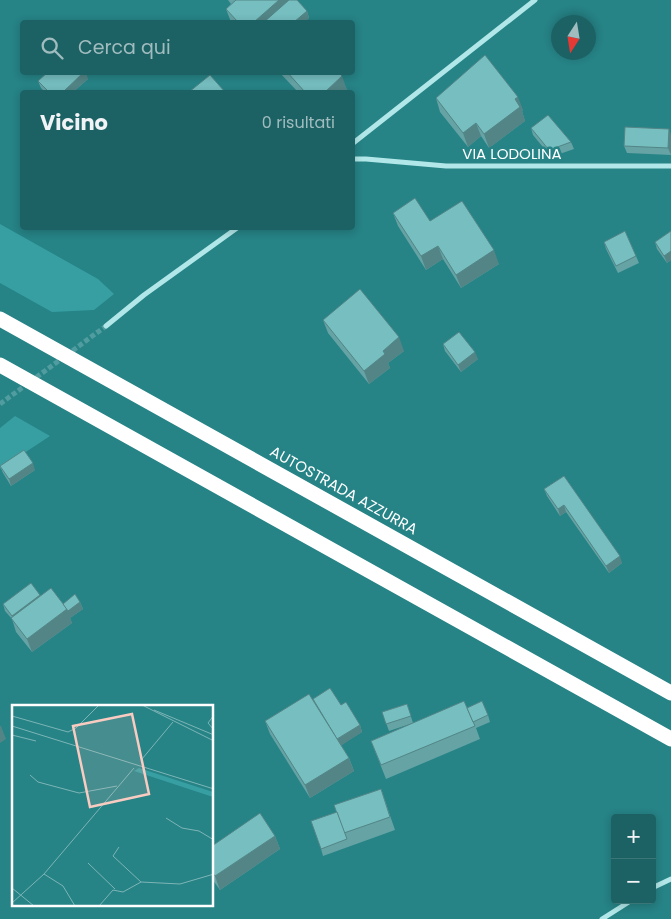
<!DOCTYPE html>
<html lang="it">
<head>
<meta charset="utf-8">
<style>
  :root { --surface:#1c6264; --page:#296b6d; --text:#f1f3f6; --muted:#a0bcbf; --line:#3a7678 }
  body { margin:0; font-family:Poppins,sans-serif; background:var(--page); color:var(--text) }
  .controls { position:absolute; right:15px; bottom:15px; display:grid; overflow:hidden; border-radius:5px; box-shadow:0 2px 8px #0003 }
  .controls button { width:45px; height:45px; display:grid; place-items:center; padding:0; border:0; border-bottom:1px solid var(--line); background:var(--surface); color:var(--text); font:25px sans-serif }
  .compass { position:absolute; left:551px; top:15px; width:45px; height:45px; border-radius:50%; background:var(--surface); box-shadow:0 2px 8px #0003; rotate:192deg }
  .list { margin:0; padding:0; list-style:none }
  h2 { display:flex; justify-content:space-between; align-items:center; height:65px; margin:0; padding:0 20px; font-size:21px }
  h2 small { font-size:16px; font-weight:400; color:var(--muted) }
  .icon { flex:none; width:28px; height:28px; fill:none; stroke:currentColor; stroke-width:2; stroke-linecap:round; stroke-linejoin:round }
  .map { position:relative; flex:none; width:671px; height:919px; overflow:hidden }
  .search { position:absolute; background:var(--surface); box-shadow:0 2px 8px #0003; left:20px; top:20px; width:335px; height:55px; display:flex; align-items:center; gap:12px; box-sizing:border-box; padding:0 18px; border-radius:5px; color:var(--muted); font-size:19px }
  .panel { position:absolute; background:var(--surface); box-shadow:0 2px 8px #0003; left:20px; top:90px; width:335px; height:140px; border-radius:5px }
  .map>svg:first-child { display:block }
  .green { fill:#379fa2 }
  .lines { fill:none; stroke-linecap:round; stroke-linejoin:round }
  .street-tunnel { stroke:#519c9e; stroke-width:5; stroke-dasharray:5 2.5; stroke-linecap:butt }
  .street { stroke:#b1e7e8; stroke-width:5 }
  .highway { stroke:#fff; stroke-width:15 }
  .wall { fill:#65a3a5 }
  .shaded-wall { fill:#538586 }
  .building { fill:#76bec0; stroke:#538586 }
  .labels { text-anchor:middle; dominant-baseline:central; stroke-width:5; stroke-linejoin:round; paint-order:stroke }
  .street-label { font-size:15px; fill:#fff; stroke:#268386 }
  .inset-road { fill:none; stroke:#7db5b6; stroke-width:1 }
  .view { fill:#f9cbc1; fill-opacity:0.15; stroke:#f9cbc1; stroke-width:2.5 }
  .inset-edge { fill:none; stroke:#fff; stroke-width:2.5 }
</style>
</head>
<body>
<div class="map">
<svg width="671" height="919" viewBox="0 0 671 919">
  <rect width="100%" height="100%" fill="#268386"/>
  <g class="green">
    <polygon points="0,224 98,279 114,294 94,310 52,312 0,283"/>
    <polygon points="15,416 50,436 0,469 0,428"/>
  </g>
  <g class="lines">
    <polyline class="street-tunnel" points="0,404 106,326"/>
    <g class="street">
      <polyline points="352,144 535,0"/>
      <polyline points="352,159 366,159 446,166 671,166"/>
      <polyline points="106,326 144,295 237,228"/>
      <polyline points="652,888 671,879"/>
      <polyline points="602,919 632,900"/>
    </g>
    <g class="highway">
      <polyline points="0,319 671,693"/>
      <polyline points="0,365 671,739"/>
    </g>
  </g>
  <g class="wall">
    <polygon points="228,0 297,0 307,11 309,18 304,22 231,22 226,9 231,4"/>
    <polygon points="279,72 338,72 347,90 344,92 298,92"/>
    <polygon points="88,79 73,92 45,92 41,88 38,81"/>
    <polygon points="436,98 523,110 522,111 525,121 489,148 481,136 468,147 440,112"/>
    <polygon points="531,128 571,142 574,149 551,157 533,135"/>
    <polygon points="671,135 671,155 627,153 624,146"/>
    <polygon points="393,213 430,221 499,264 461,288 443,259 426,270 398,226"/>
    <polygon points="671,231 671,260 667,263 657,249 655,242"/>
    <polygon points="604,242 636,256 639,263 618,273 606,249"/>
    <polygon points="323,320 404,351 388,363 390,368 369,384 328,333"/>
    <polygon points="443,344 478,359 461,372 445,351"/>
    <polygon points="0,466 35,470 11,486 3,473"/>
    <polygon points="564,476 622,563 609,573 566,512 560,516 547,496 544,489"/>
    <polygon points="40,595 41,596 63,604 80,602 83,609 70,618 72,623 32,652 16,632 12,619 5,611 3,604"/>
    <polygon points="313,699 341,705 360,725 362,732 341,745 349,758 354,771 310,798 270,734 265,721"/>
    <polygon points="407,704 413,723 488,715 490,722 476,728 480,739 386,779 371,741 413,723 389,731 382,712"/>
    <polygon points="381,789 395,830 323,856 321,849"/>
    <polygon points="275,836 280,849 220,890 212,879 212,846"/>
  </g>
  <g class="shaded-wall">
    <polygon points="279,0 289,0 274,22 254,22"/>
    <polygon points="307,11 309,18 304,22 294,22"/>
    <polygon points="84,72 86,72 88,79 73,92 63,92"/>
    <polygon points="342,76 347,90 344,92 325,92"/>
    <polygon points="518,97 523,110 522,111 525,121 489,148 484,134 515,99"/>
    <polygon points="476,123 481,136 468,147 463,133"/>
    <polygon points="669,129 671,135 671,155 668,148"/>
    <polygon points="438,246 443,259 426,270 421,256"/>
    <polygon points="494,250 499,264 461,288 456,275"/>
    <polygon points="671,251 671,260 667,263 664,256"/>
    <polygon points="399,337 404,351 388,363 390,368 369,384 364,371 383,351"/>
    <polygon points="475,352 478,359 461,372 458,365"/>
    <polygon points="33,463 35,470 11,486 9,479"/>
    <polygon points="564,505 566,512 560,516 558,509"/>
    <polygon points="620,556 622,563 609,573 606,566"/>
    <polygon points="40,595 43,602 14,623 12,616"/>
    <polygon points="80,602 83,609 70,618 72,623 32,652 27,639 67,609"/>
    <polygon points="360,725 362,732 339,747 336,740"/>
    <polygon points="0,726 1,726 6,739 0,743"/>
    <polygon points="349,758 354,771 310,798 305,785"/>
    <polygon points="275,836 280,849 220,890 215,876"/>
  </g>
  <g class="building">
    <polygon points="236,0 279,0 254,22 238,22 226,9"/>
    <polygon points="289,0 297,0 307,11 294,22 264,22"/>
    <polygon points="485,55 518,97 515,99 520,107 484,134 476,123 463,133 436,98"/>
    <polygon points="48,72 84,72 63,92 49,92 38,81"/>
    <polygon points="287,72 338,72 342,76 325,92 305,92"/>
    <polygon points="210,75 225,92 189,92"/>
    <polygon points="548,115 571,142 549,150 531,128"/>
    <polygon points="625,127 669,129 668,148 624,146"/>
    <polygon points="415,198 430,221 462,201 494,250 456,275 438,246 421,256 393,213"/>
    <polygon points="625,231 636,256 616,266 604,242"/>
    <polygon points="671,231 671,251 664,256 655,242"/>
    <polygon points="360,289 399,337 383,351 385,354 364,371 323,320"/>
    <polygon points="459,332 475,352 458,365 443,344"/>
    <polygon points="24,450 33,463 9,479 0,466"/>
    <polygon points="564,476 620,556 606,566 564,505 558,509 544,489"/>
    <polygon points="31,583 40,595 12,616 3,604"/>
    <polygon points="51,588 67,609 27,639 11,618"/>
    <polygon points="75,594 80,602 68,611 63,604"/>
    <polygon points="330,688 341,705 346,702 360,725 337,739 313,699"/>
    <polygon points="309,694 349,758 305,785 265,721"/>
    <polygon points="464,701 475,726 381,765 371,741"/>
    <polygon points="482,701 488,715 473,722 467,708"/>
    <polygon points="407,704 411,716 386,724 382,712"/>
    <polygon points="381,789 390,817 344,833 334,805"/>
    <polygon points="337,812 347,839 321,849 311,821"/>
    <polygon points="260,813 275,836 215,876 212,872 212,846"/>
  </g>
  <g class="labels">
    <g class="street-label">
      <text x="512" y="153">VIA LODOLINA</text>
      <text transform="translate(344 490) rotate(29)">AUTOSTRADA AZZURRA</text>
    </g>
  </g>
  <g transform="translate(12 705)">
    <rect width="201" height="201" fill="#268386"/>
    <path d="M127 63 201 87V92L122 66Z" fill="#379fa2"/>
    <path class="inset-road" d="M130 0 202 36M142 5 202 30M202 10 196 18 202 25M0 11 56 27 64 23 87 0M0 21 202 84M0 30 24 36M130 54 161 17M18 70 26 77 67 88 105 81M154 113 170 123 187 126 202 135M107 142 101 151 129 177M76 158 103 184M32 169 51 181 63 201M0 183 22 201M0 198 32 169 122 63M87 201 101 185 111 187 129 177 168 179 202 169"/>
    <path class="view" d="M120 9 137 89 78 102 61 21Z"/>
    <rect width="201" height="201" class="inset-edge"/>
  </g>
</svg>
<div class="controls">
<button>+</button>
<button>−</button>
</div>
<svg class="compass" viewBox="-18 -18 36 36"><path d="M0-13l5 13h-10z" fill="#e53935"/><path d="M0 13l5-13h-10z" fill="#a0bcbf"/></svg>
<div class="search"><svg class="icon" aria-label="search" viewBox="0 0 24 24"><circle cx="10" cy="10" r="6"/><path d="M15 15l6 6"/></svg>Cerca qui</div>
<section class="panel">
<h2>Vicino<small>0 risultati</small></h2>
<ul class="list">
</ul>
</section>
</div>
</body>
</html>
